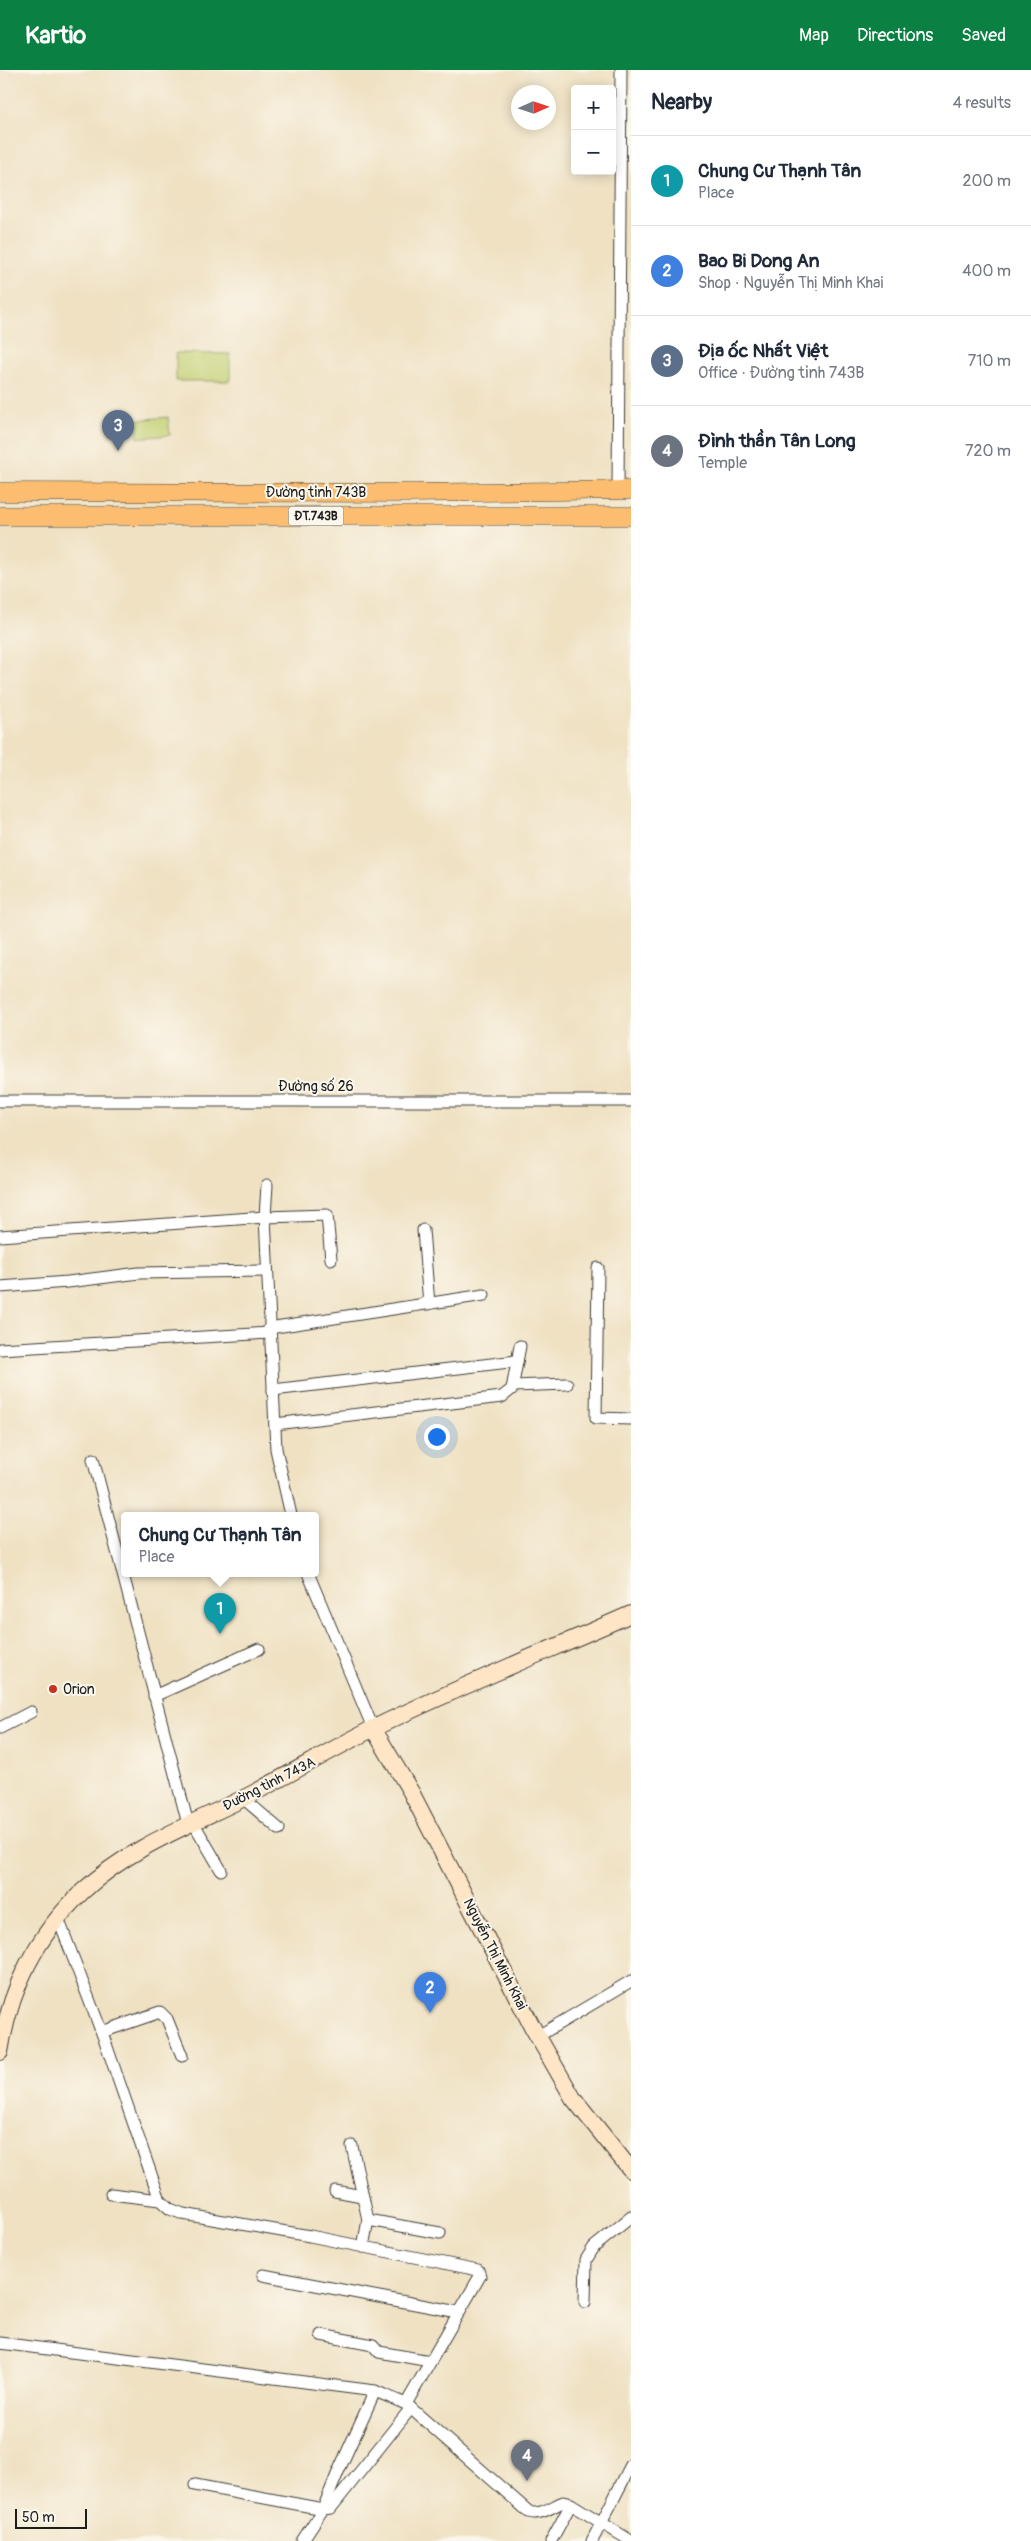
<!DOCTYPE html>
<html lang="en">
<head>
<meta charset="utf-8">
<style>
  :root { --surface:#fff; --page:#f6f6f7; --text:#1f2937; --muted:#747a83; --line:#e0e1e3; --accent:#0b8043 }
  body { margin:0; font-family:Pangolin,sans-serif; background:var(--page); color:var(--text) }
  .controls { position:absolute; right:15px; top:15px; display:grid; overflow:hidden; border-radius:5px; box-shadow:0 2px 12px #0003 }
  .controls button { width:45px; height:45px; display:grid; place-items:center; padding:0; border:0; border-bottom:1px solid var(--line); background:var(--surface); color:var(--text); font:25px sans-serif }
  .compass { position:absolute; left:511px; top:15px; width:45px; height:45px; border-radius:50%; background:var(--surface); box-shadow:0 2px 12px #0003; rotate:87deg }
  .scale { position:absolute; left:15px; bottom:12px; width:72px; box-sizing:border-box; padding-left:5px; border:2px solid #1c1c1c; border-top:0; font-size:14px; line-height:18px; white-space:nowrap; color:#1c1c1c; -webkit-text-stroke:4px #fbf7ec; paint-order:stroke }
  .you { position:absolute; left:436px; top:1366px; width:18px; height:18px; margin:-12px; border:4px solid #fff; border-radius:50%; background:#1a73e8; box-shadow:0 0 0 8px #1a73e833 }
  .badge { display:grid; place-items:center; width:32px; height:32px; border-radius:50%; background:var(--accent); color:#fff; font-size:16px; font-weight:700 }
  .pin { position:absolute; translate:-50% -41px; filter:drop-shadow(0 1px 2px #0008) }
  .pin::after { content:''; position:absolute; top:26px; width:18px; height:15px; background:inherit; clip-path:polygon(0 0,100% 0,50% 100%) }
  .popup { position:absolute; left:121px; top:1442px; width:198px; height:65px; box-sizing:border-box; display:grid; place-content:center; border-radius:5px; background:var(--surface); filter:drop-shadow(0 1px 4px #0005); font-size:16px; white-space:nowrap; color:var(--muted) }
  .popup b { font-size:19px; color:var(--text) }
  .popup::after { content:''; position:absolute; left:50%; top:100%; margin-left:-10px; border:10px solid transparent; border-top-color:var(--surface) }
  .list { margin:0; padding:0; list-style:none }
  h2 { display:flex; justify-content:space-between; align-items:center; height:65px; margin:0; padding:0 20px; font-size:21px }
  h2 small { font-size:16px; font-weight:400; color:var(--muted) }
  .list li { display:grid; grid-template-columns:32px 1fr auto; gap:15px; align-items:center; box-sizing:border-box; height:90px; padding:0 20px; border-top:1px solid var(--line) }
  .list b { display:block; font-size:19px; white-space:nowrap }
  .list p { margin:0; font-size:16px; white-space:nowrap; color:var(--muted) }
  .list em { font-size:16px; font-style:normal; color:var(--muted) }
  .map { position:relative; flex:none; width:631px; height:2471px; overflow:hidden }
  header { display:flex; align-items:center; gap:30px; box-sizing:border-box; height:70px; padding:0 25px; background:var(--accent); color:#fff }
  header strong { font-size:24px }
  nav { display:flex; gap:28px; margin-inline-start:auto; font-size:18px }
  main { display:flex }
  aside { flex:1; background:var(--surface) }
  .map>svg:first-child { display:block }
  .green { fill:#c3d072; stroke:#707647 }
  .lines { fill:none; stroke-linecap:round; stroke-linejoin:round }
  .street-casing { stroke:#3c3a35; stroke-width:13 }
  .secondary-casing { stroke:#3c3a35; stroke-width:18 }
  .primary-casing { stroke:#3c3a35; stroke-width:19 }
  .street { stroke:#fff; stroke-width:11 }
  .secondary { stroke:#fee5c5; stroke-width:16 }
  .primary { stroke:#fcbd6f; stroke-width:18 }
  .poi-dot { fill:#c8321e; stroke:#fbf7ec; stroke-width:2 }
  .labels { text-anchor:middle; dominant-baseline:central; stroke-width:4; stroke-linejoin:round; paint-order:stroke }
  .shield { fill:#fbf7ec; stroke:#5f5e5a; stroke-width:1 }
  .shield-label { font-size:12px; font-weight:bold; fill:#1c1c1c }
  .street-label { font-size:14px; fill:#1c1c1c; stroke:#fbf7ec }
  .poi-label { font-size:14px; fill:#1c1c1c; stroke:#fbf7ec; text-anchor:start }
</style>
</head>
<body>
<header>
<strong>Kartio</strong>
<nav><a>Map</a><a>Directions</a><a>Saved</a></nav>
</header>
<main>
<div class="map">
<svg width="631" height="2471" viewBox="0 0 631 2471">
  <rect width="100%" height="100%" fill="#fbf7ec"/>
  <filter id="ink" filterUnits="userSpaceOnUse"><feTurbulence type="fractalNoise" baseFrequency=".02" numOctaves="2"/><feDisplacementMap in="SourceGraphic" scale="10" xChannelSelector="R" yChannelSelector="G"/><feConvolveMatrix kernelMatrix="1 2 1 2 8 2 1 2 1" color-interpolation-filters="sRGB"/></filter>
  <filter id="wash" filterUnits="userSpaceOnUse"><feTurbulence type="fractalNoise" baseFrequency=".0096" numOctaves="4" result="noise"/><feDisplacementMap in="SourceGraphic" scale="20" xChannelSelector="R" yChannelSelector="G"/><feGaussianBlur stdDeviation="1.12" result="paint"/><feColorMatrix in="noise" values="0 0 0 0 0 0 0 0 0 0 0 0 0 0 0 0 0 1.4 0 .05"/><feComposite in="paint" operator="in"/></filter>
  <g filter="url(#wash)">
    <rect width="100%" height="100%" fill="#efe1c2"/>
    <g class="green">
      <polygon points="176,283 230,284 230,311 176,311"/>
      <polygon points="168,347 170,365 138,368 136,350"/>
    </g>
  </g>
  <g filter="url(#ink)">
    <g class="lines">
      <defs>
        <g id="street">
          <polyline points="618,420 621,0"/>
          <polyline points="0,1031 631,1031"/>
          <polyline points="267,1115 265,1147 327,1145 331,1189"/>
          <polyline points="423,1160 429,1234"/>
          <polyline points="0,1166 265,1147 276,1379 291,1445"/>
          <polyline points="598,1198 596,1348 631,1349"/>
          <polyline points="0,1217 68,1212 139,1203 267,1201"/>
          <polyline points="269,1258 484,1225"/>
          <polyline points="0,1279 269,1263"/>
          <polyline points="513,1316 567,1314"/>
          <polyline points="273,1320 517,1291"/>
          <polyline points="275,1354 502,1327 512,1319 520,1276"/>
          <polyline points="93,1389 188,1754"/>
          <polyline points="308,1503 373,1658"/>
          <polyline points="154,1626 259,1579"/>
          <polyline points="0,1658 31,1642"/>
          <polyline points="243,1728 279,1759"/>
          <polyline points="193,1752 221,1800"/>
          <polyline points="58,1848 105,1971 160,2130 170,2139 183,2144 310,2166 478,2200 480,2206 406,2334"/>
          <polyline points="102,1962 160,1942 167,1949 182,1986"/>
          <polyline points="538,1966 631,1911"/>
          <polyline points="352,2076 368,2150 363,2177"/>
          <polyline points="335,2121 362,2126"/>
          <polyline points="111,2124 160,2130"/>
          <polyline points="368,2150 440,2163"/>
          <polyline points="263,2205 458,2242"/>
          <polyline points="585,2232 586,2190 594,2177 631,2147"/>
          <polyline points="321,2265 373,2275 379,2282 430,2291"/>
          <path d="M0 2273 375 2321 406 2334 529 2442C540 2446 553 2436 563 2432L571 2434 631 2471"/>
          <polyline points="195,2415 323,2439 331,2438 411,2338"/>
          <polyline points="302,2471 323,2439 338,2402 375,2321"/>
          <polyline points="551,2471 571,2434"/>
          <polyline points="592,2471 631,2395"/>
        </g>
        <g id="secondary">
          <polyline points="373,1658 411,1722 533,1958 573,2028 631,2100"/>
          <path d="M0 1982C10 1918 36 1866 83 1821 130 1777 190 1755 246 1727 289 1705 330 1680 374 1658 458 1617 545 1582 631 1544"/>
        </g>
        <g id="primary">
          <polyline points="0,422 412,423 631,420"/>
          <polyline points="0,446 631,446"/>
        </g>
      </defs>
      <use href="#street" class="street-casing"/>
      <use href="#secondary" class="secondary-casing"/>
      <use href="#primary" class="primary-casing"/>
      <use href="#street" class="street"/>
      <use href="#secondary" class="secondary"/>
      <use href="#primary" class="primary"/>
    </g>
  </g>
  <circle class="poi-dot" cx="53" cy="1619" r="5"/>
  <g class="labels">
    <rect class="shield" x="288.5" y="436.5" width="55" height="19" rx="4"/>
    <g class="shield-label">
      <text x="316" y="446">ĐT.743B</text>
    </g>
    <g class="street-label">
      <text x="316" y="422">Đường tỉnh 743B</text>
      <text x="316" y="1016">Đường số 26</text>
      <text transform="translate(269 1714) rotate(-27)">Đường tỉnh 743A</text>
      <text transform="translate(495 1884) rotate(63)">Nguyễn Thị Minh Khai</text>
    </g>
    <g class="poi-label">
      <text x="63" y="1619">Orion</text>
    </g>
  </g>
</svg>
<div class="controls">
<button>+</button>
<button>−</button>
</div>
<svg class="compass" viewBox="-18 -18 36 36"><path d="M0-13l5 13h-10z" fill="#e53935"/><path d="M0 13l5-13h-10z" fill="#747a83"/></svg>
<div class="scale">50 m</div>
<div class="you"></div>
<div class="pin badge" style="left:220px;top:1564px;background:#0f9aa8">1</div>
<div class="popup"><b>Chung Cư Thạnh Tân</b>Place</div>
<div class="pin badge" style="left:430px;top:1943px;background:#3f7fe0">2</div>
<div class="pin badge" style="left:118px;top:381px;background:#5c6f8a">3</div>
<div class="pin badge" style="left:527px;top:2411px;background:#6b7280">4</div>
</div>
<aside>
<h2>Nearby<small>4 results</small></h2>
<ul class="list">
<li><span class="badge" style="background:#0f9aa8">1</span><div><b>Chung Cư Thạnh Tân</b><p>Place</p></div><em>200 m</em></li>
<li><span class="badge" style="background:#3f7fe0">2</span><div><b>Bao Bi Dong An</b><p>Shop · Nguyễn Thị Minh Khai</p></div><em>400 m</em></li>
<li><span class="badge" style="background:#5c6f8a">3</span><div><b>Địa ốc Nhất Việt</b><p>Office · Đường tỉnh 743B</p></div><em>710 m</em></li>
<li><span class="badge" style="background:#6b7280">4</span><div><b>Đình thần Tân Long</b><p>Temple</p></div><em>720 m</em></li>
</ul>
</aside>
</main>
</body>
</html>
